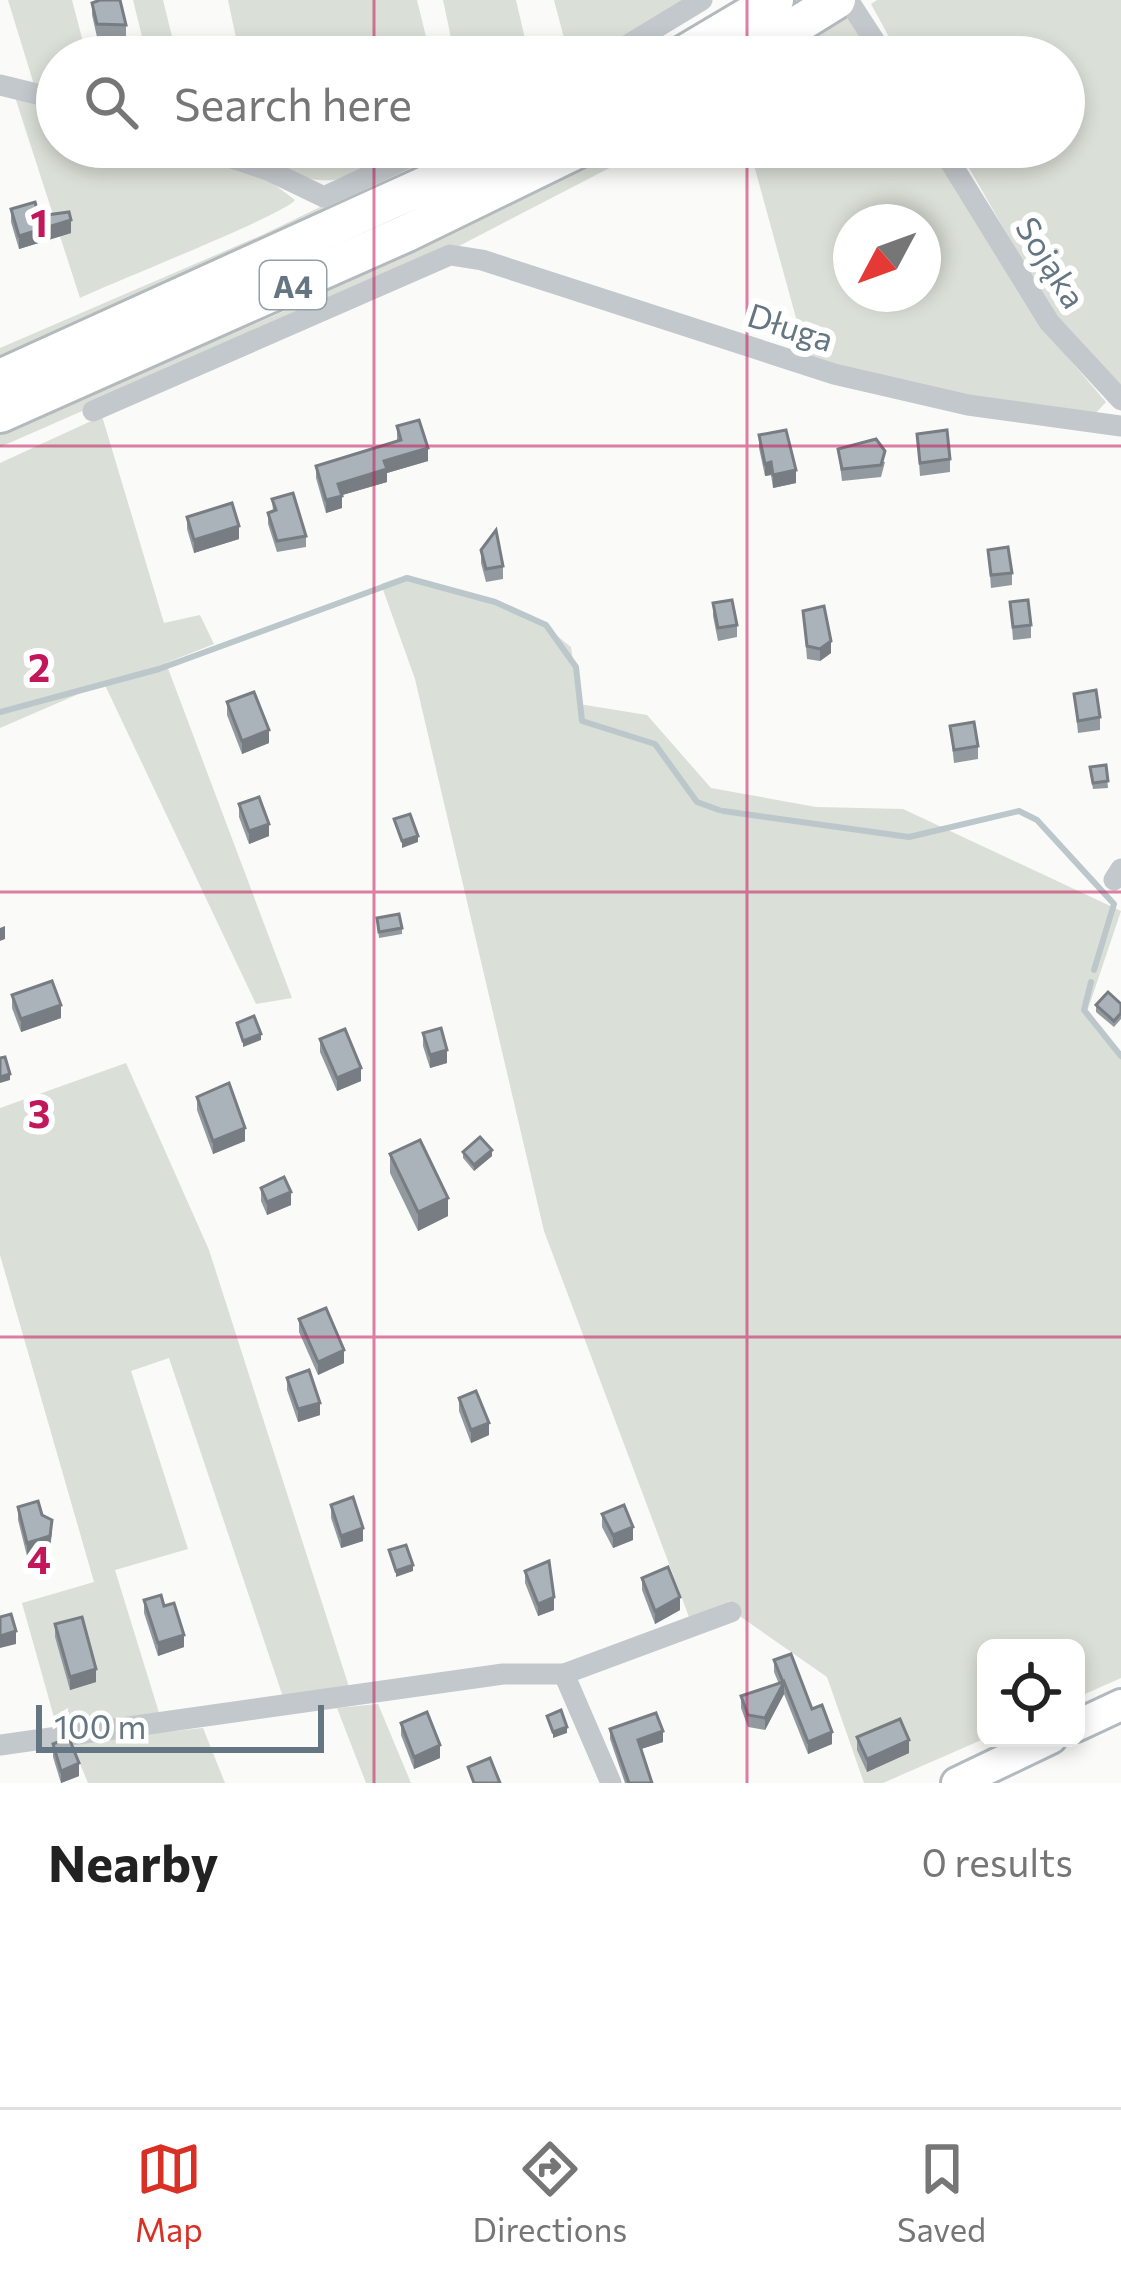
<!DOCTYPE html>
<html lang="en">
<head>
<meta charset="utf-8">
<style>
  :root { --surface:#fff; --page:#f6f6f6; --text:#222; --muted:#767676; --line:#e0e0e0; --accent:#d93025 }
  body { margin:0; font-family:Commissioner,sans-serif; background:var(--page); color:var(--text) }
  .controls { position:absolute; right:36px; bottom:36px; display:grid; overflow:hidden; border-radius:18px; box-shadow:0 6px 18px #0003 }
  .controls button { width:108px; height:108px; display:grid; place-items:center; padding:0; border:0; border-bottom:3px solid var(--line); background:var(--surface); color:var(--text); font:60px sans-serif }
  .compass { position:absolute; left:833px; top:204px; width:108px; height:108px; border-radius:50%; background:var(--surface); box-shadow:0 6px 18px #0003; rotate:229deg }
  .scale { position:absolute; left:36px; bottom:30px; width:288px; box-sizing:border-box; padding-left:12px; border:6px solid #657683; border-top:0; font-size:33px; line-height:42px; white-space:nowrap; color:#657683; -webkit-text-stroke:9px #fff; paint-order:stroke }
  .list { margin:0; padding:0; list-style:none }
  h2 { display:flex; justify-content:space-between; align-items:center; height:156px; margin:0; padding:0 48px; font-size:51px }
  h2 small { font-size:39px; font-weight:400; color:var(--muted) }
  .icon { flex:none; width:66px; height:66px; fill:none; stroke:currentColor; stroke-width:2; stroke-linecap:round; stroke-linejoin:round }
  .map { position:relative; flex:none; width:1121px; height:1783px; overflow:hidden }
  .search { position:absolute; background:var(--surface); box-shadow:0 6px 18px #0003; left:36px; right:36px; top:36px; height:132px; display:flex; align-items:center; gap:30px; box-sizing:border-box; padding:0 42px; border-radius:66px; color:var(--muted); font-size:45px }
  .sheet { height:324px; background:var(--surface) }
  nav { display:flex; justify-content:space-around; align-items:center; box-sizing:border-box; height:168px; border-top:3px solid var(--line); background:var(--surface); font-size:33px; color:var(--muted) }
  nav a { display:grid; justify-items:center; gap:6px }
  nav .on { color:var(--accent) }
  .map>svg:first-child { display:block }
  .green { fill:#dadfd7; fill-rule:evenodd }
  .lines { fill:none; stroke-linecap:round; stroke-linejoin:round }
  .stream { stroke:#bbc7cb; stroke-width:6 }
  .secondary-casing { stroke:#b3babf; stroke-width:36 }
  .highway-casing { stroke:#b4b9bd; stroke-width:42 }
  .street { stroke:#c3c8cc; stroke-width:21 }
  .secondary { stroke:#fff; stroke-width:30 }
  .highway { stroke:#fff; stroke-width:36 }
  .wall { fill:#929a9f }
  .shaded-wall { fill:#777d82 }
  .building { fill:#aab3b9; stroke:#777d82; stroke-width:3 }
  .grid { fill:none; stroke:#c2185b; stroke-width:3; stroke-opacity:0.55 }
  .labels { text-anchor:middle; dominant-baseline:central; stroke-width:12; stroke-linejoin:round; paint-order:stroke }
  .shield { fill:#fff; stroke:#939fa8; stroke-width:3 }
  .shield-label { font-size:30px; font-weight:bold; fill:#657683 }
  .street-label { font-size:33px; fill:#657683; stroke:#fff }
  .grid-label { font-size:39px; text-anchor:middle; font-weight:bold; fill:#c2185b; stroke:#fff; stroke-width:12; stroke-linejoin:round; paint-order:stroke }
</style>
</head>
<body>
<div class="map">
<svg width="1121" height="1783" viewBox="0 0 1121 1783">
  <rect width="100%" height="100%" fill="#fafaf8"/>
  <g class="green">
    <polygon points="8,0 72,0 87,57 57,57 57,94 35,88"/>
    <polygon points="133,0 163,0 177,57 147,57"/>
    <polygon points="228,0 417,0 431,57 240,57"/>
    <polygon points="443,0 516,0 529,56 542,57 455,57"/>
    <polygon points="554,0 692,0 596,57 569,57"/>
    <polygon points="877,0 1121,0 1121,391 1059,325 957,147 1064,147 1064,57 900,57 871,4"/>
    <polygon points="846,16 873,57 780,57"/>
    <path d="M15 97 57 107V147H175L267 179 295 200C286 214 111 283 80 298Z"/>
    <path d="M258 147H419C346 177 337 197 261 161Z"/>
    <polygon points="445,147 458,147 0,357 0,348 262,235"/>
    <polygon points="625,147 650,147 459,246 0,447 0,435 289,309"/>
    <path d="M749 147H930L1058 346 1106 402 1093 416 910 385 807 358ZM851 222H923V294H851Z"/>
    <polygon points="102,416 164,623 200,615 214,644 166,663 292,998 256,1004 104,683 0,728 0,463"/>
    <polygon points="406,575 536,619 571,647 579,704 647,715 711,788 816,807 903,809 1121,911 1086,1015 1121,1052 1121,1678 1076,1698 1076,1648 986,1648 986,1738 883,1783 864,1783 827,1677 741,1617 730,1601 689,1617 544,1231 415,679 381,584"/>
    <polygon points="126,1063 209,1250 350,1690 284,1700 169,1358 131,1371 188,1549 115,1570 160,1716 57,1728 22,1603 94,1582 0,1255 0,1108"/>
    <polygon points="378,1704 411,1783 366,1783 337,1708"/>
    <polygon points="203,1728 225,1783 88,1783 71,1742"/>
  </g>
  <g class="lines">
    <g class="stream">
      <polyline points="0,712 159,669 407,578 495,602 546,625 576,667 582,721 655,744 697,802 719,810"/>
      <polyline points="723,811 909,837 1019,811 1037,820 1114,904 1094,970"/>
      <polyline points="1091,982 1084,1010 1121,1056"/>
    </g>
    <defs>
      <g id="secondary">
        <polyline points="1076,1726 1121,1705"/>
        <polyline points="957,1783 1051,1738"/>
      </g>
      <g id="highway">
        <polyline points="679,57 775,0"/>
        <polyline points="745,57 837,0"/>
        <polyline points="0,378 509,147"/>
        <polyline points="0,414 407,233 583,147"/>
      </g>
    </defs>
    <use href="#secondary" class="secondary-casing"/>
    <use href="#highway" class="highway-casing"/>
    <g class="street">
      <polyline points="848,0 885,57"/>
      <polyline points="608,57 702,0"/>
      <polyline points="0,85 57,99"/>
      <polyline points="198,147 268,170 324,197 430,147"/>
      <polyline points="941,147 1049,322 1121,400"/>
      <polyline points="93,411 450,255 482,260 834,374 968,405 1121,426"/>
      <polyline points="1114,880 1121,869"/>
      <polyline points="564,1674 611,1783"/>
      <polyline points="0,1745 503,1674 564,1674 731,1612"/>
    </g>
    <use href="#secondary" class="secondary"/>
    <use href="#highway" class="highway"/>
  </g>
  <g class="wall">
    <polygon points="92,3 126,25 126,37 97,37 92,15"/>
    <polygon points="11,209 39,216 71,233 19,249 11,222"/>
    <polygon points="397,426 428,461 387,473 387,482 342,495 342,508 326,513 316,478 316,466 397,441"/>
    <polygon points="917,434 950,459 950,472 920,476"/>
    <polygon points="759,435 796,483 773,488 771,475 765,476 759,448"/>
    <polygon points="838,449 885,462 881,477 842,481"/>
    <polygon points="272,499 306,536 306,547 277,552 268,524 268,513 273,511"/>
    <polygon points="187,517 239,539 194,553 187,529"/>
    <polygon points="481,550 503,566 503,579 486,582 481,563"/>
    <polygon points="988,550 1012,573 1012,585 991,588"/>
    <polygon points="1010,602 1031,625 1031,638 1013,640"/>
    <polygon points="713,603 737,625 737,637 718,641 713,616"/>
    <polygon points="803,611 831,653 820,661 807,659"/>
    <polygon points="1074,694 1100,717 1100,730 1078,733"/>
    <polygon points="227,702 269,743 242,754 227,715"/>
    <polygon points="950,726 978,746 978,759 954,763"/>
    <polygon points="1106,765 1108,788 1093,789 1090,773"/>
    <polygon points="239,804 269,836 249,844 239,817"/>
    <polygon points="377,918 402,928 402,934 379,938"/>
    <polygon points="12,995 61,1018 21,1032 12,1008"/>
    <polygon points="1121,1004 1121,1019 1114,1027 1096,1012 1096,1005"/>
    <polygon points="423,1033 447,1063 430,1068 423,1046"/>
    <polygon points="320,1039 361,1081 337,1091 320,1052"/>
    <polygon points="197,1097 245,1141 213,1154 197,1110"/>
    <polygon points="463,1152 492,1156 474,1171 463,1158"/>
    <polygon points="390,1154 448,1216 418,1231 390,1173"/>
    <polygon points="261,1188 291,1205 267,1215 261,1201"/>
    <polygon points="299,1319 344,1363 318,1375 299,1332"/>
    <polygon points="287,1378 320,1415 298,1422 287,1390"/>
    <polygon points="459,1398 489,1435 471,1443 459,1411"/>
    <polygon points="331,1505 363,1541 341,1548 331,1518"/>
    <polygon points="18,1507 42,1515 52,1533 50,1549 27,1556 18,1520"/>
    <polygon points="602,1514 633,1540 613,1548 602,1527"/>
    <polygon points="525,1571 554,1610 538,1616 525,1583"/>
    <polygon points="642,1578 680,1610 655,1624 642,1590"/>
    <polygon points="144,1600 184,1647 158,1656 144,1613"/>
    <polygon points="55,1624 96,1682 70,1690 55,1637"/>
    <polygon points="774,1660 812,1709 832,1744 808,1754 784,1694 765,1730 748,1727 741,1708 741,1696 779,1684 774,1672"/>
    <polygon points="401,1723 440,1758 414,1769 401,1735"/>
    <polygon points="610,1729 663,1742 641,1749 652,1783 625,1783 610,1739"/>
    <polygon points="857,1737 909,1753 867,1772 857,1750"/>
    <polygon points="53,1744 79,1776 61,1783 53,1757"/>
  </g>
  <g class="shaded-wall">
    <polygon points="71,220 71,233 19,249 19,236"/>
    <polygon points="428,448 428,461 387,473 387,482 339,496 342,496 342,508 326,513 326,500 338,484 384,461"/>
    <polygon points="771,462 771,475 765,476 765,464"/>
    <polygon points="796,470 796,483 773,488 773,475"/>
    <polygon points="239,526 239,539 194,553 194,540"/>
    <polygon points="831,641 831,653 820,661 820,649"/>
    <polygon points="269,730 269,743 242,754 242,741"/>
    <polygon points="269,824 269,836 249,844 249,831"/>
    <polygon points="418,836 418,842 402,848 402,841"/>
    <polygon points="5,926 5,939 0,941 0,928"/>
    <polygon points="61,1005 61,1018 21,1032 21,1019"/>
    <polygon points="261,1034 261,1040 243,1047 243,1041"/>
    <polygon points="447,1050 447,1063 430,1068 430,1055"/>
    <polygon points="361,1068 361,1081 337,1091 337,1078"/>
    <polygon points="10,1074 10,1080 0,1083 0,1077"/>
    <polygon points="245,1128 245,1141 213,1154 213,1141"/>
    <polygon points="492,1150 492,1156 474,1171 474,1165"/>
    <polygon points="291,1192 291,1205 267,1215 267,1202"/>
    <polygon points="448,1198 448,1216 418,1231 418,1212"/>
    <polygon points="344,1350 344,1363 318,1375 318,1362"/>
    <polygon points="320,1403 320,1415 298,1422 298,1409"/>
    <polygon points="489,1423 489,1435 471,1443 471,1430"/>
    <polygon points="52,1520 50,1549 27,1556 27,1543"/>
    <polygon points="633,1527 633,1540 613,1548 613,1535"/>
    <polygon points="363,1528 363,1541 341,1548 341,1536"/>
    <polygon points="413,1565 413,1571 396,1577 396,1571"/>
    <polygon points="554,1597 554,1610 538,1616 538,1604"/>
    <polygon points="680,1597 680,1610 655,1624 655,1611"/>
    <polygon points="16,1631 16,1644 0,1648 0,1636"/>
    <polygon points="184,1635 184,1647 158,1656 158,1643"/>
    <polygon points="96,1669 96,1682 70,1690 70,1677"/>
    <polygon points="784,1682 784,1694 765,1730 765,1718"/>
    <polygon points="567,1727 567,1733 553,1738 553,1732"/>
    <polygon points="663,1731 663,1742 638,1750 638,1740"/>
    <polygon points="832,1732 832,1744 808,1754 808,1742"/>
    <polygon points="909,1740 909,1753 867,1772 867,1759"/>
    <polygon points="440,1745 440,1758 414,1769 414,1757"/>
    <polygon points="79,1763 79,1776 61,1783 61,1771"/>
  </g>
  <g class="building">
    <polygon points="100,0 120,0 126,25 97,24 92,3"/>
    <polygon points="35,202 39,216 69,212 71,220 19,236 11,209"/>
    <polygon points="419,420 428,448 384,461 387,469 338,484 342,496 326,500 316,466 401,440 397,426"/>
    <polygon points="786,430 796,470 773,475 771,462 765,464 759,435"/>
    <polygon points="947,430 950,459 920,463 917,434"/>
    <polygon points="876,439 885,451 881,465 842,469 838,449"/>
    <polygon points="293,493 306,536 277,541 268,513 276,510 272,499"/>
    <polygon points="232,503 239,526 194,540 187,517"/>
    <polygon points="496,530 503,566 486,569 481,550"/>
    <polygon points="1008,547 1012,573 991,575 988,550"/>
    <polygon points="732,600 737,625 718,628 713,603"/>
    <polygon points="1028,600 1031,625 1013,627 1010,602"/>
    <polygon points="824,606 831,641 820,649 807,646 803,611"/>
    <polygon points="1096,690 1100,717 1078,721 1074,694"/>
    <polygon points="254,692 269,730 242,741 227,702"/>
    <polygon points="974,722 978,746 954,750 950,726"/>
    <polygon points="1106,765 1108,781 1093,783 1090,767"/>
    <polygon points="259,797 269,824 249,831 239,804"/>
    <polygon points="410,814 418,836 402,841 394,819"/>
    <polygon points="399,914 402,928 379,932 377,918"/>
    <polygon points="52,981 61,1005 21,1019 12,995"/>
    <polygon points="1108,992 1121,1004 1121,1013 1114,1021 1096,1005"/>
    <polygon points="254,1016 261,1034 243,1041 237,1023"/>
    <polygon points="441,1028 447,1050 430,1055 423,1033"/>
    <polygon points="345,1029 361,1068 337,1078 320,1039"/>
    <polygon points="5,1057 10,1074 0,1077 0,1058"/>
    <polygon points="229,1083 245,1128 213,1141 197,1097"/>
    <polygon points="480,1137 492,1150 474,1165 463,1152"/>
    <polygon points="420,1140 448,1198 418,1212 390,1154"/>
    <polygon points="284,1177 291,1192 267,1202 261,1188"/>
    <polygon points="326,1308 344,1350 318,1362 299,1319"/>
    <polygon points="309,1370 320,1403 298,1409 287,1378"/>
    <polygon points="476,1391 489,1423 471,1430 459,1398"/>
    <polygon points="353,1497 363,1528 341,1536 331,1505"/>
    <polygon points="38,1501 42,1515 52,1520 50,1536 27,1543 18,1507"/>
    <polygon points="624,1505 633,1527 613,1535 602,1514"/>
    <polygon points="406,1545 413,1565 396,1571 389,1550"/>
    <polygon points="549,1561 554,1597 538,1604 525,1571"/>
    <polygon points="668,1567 680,1597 655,1611 642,1578"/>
    <polygon points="161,1595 164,1606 174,1603 184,1635 158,1643 144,1600"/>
    <polygon points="11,1614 16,1631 0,1636 0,1617"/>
    <polygon points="82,1617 96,1669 70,1677 55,1624"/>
    <polygon points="791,1654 812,1709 822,1705 832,1732 808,1742 784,1682 765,1718 748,1715 741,1696 783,1682 774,1660"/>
    <polygon points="561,1710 567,1727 553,1732 547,1716"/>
    <polygon points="427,1712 440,1745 414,1757 401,1723"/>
    <polygon points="656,1713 663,1731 638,1740 652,1783 629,1783 610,1729"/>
    <polygon points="900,1719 909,1740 867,1759 857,1737"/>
    <polygon points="69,1738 79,1763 61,1771 53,1744"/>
    <polygon points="490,1758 500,1783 474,1783 468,1767"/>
  </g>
  <path class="grid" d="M374 0V57M747 0V57M374 147V1783M747 147V1783M0 446H1121M0 892H1121M0 1337H1121"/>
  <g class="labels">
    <rect class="shield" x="260" y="261" width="66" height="48" rx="9"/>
    <g class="shield-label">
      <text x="293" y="285">A4</text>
    </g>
    <g class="street-label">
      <text transform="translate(1052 262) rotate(58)">Sojąka</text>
      <text transform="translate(791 326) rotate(18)">Długa</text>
    </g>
  </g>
  <g class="grid-label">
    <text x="39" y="237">1</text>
    <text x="39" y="682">2</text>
    <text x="39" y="1128">3</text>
    <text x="39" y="1574">4</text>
  </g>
</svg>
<div class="controls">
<button><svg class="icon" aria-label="locate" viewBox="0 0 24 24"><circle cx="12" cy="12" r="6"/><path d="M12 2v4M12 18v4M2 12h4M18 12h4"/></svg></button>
</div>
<svg class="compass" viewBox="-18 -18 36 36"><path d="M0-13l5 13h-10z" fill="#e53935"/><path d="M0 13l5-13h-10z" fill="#767676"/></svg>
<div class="scale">100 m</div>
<div class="search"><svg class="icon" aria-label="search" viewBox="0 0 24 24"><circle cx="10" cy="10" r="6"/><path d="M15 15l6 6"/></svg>Search here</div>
</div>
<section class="sheet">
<h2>Nearby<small>0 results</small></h2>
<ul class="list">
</ul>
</section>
<nav>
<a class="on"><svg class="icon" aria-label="map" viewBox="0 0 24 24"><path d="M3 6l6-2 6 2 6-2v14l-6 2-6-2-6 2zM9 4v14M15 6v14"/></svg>Map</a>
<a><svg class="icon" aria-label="directions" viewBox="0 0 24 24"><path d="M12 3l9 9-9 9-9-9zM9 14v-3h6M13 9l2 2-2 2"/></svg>Directions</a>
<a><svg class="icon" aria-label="saved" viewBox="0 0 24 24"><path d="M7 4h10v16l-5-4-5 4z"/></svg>Saved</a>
</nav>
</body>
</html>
